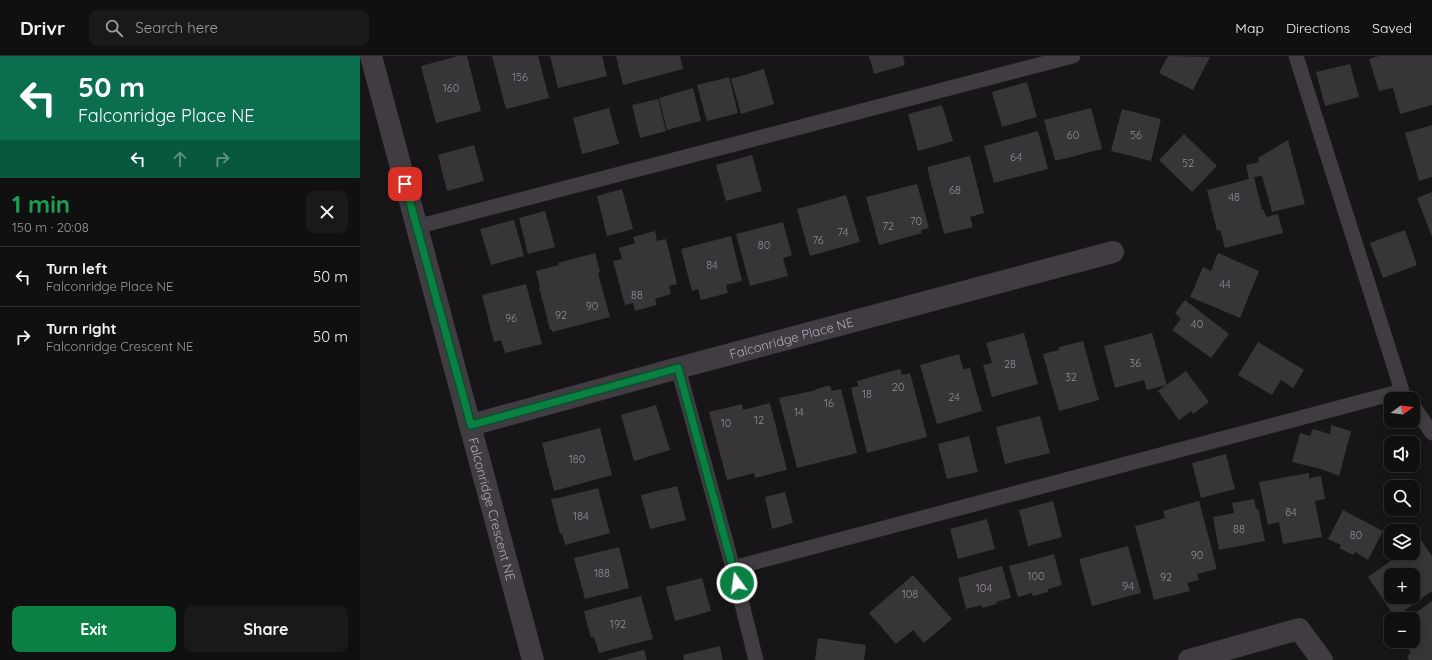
<!DOCTYPE html>
<meta charset="utf-8">
<style>
:root{--surface:#111011;--page:#1a191a;--text:#f1f3f6;--muted:#9c9d9f;--line:#303031;--accent:#0b8043}
body{margin:0;font-family:Quicksand,sans-serif;background:var(--page);color:var(--text);height:100vh;display:flex;flex-direction:column;font-size:15px;white-space:nowrap}
*{box-sizing:border-box;margin:0}
p{font-size:13px;color:var(--muted)}
.icon{flex:none;width:22px;height:22px;fill:none;stroke:currentColor;stroke-width:2;stroke-linecap:round;stroke-linejoin:round}
.map{position:relative;flex:1;overflow:hidden}
.drawer{display:flex;flex-direction:column;background:var(--surface);width:360px}
.drawer>*{flex:none}
.guide{background:#0b6e4f;color:#fff;overflow:hidden}
.needle{width:26px;rotate:75deg}
.controls{position:absolute;left:1024px;top:336px;display:grid;gap:8px}
.controls a{display:grid;place-items:center;width:36px;height:36px;border-radius:8px;background:var(--surface);box-shadow:0 2px 10px #0003,0 0 0 1px var(--line);font-size:20px}
.pin{position:absolute;display:grid;place-items:center;width:34px;height:34px;color:#fff;margin:-17px;border-radius:8px;box-shadow:0 2px 6px #0006}
.me{position:absolute;width:44px;margin:-22px;rotate:346deg;stroke-linejoin:round;filter:drop-shadow(0 0 3px #0008)}
.turn{display:flex;align-items:center;gap:14px;height:84px;padding:0 12px;font-size:18px}
.turn .icon{width:52px;height:52px;stroke-width:2.5}
.turn b{display:block;font-size:28px;line-height:34px}
.lanes{display:flex;align-items:center;height:38px;padding:0 12px;background:#0003;justify-content:center;gap:20px;direction:ltr}
.lanes .off{opacity:.35}
.round{display:grid;place-items:center;flex:none;width:42px;height:42px;border-radius:8px;background:var(--page)}
.head{display:flex;align-items:center;justify-content:space-between;height:68px;padding:0 12px}
h1{font-size:24px;font-weight:700;line-height:30px;color:#1e9e55}
.primary-button{display:flex;gap:8px;margin-top:auto;padding:8px 12px}
.primary-button a{flex:1;height:46px;border-radius:8px;background:var(--accent);color:#fff;font-size:16px;font-weight:700;line-height:46px;text-align:center}
.primary-button a+a{background:var(--page);color:var(--text)}
ul{padding:0;list-style:none}
li{display:flex;align-items:center;gap:12px;height:60px;padding:0 12px;border-top:1px solid var(--line)}
li div{flex:1}
li b{display:block;font-size:15px}
li em{font-style:normal}
header{display:flex;align-items:center;gap:24px;box-sizing:border-box;height:56px;padding:0 20px;background:var(--surface);border-bottom:1px solid var(--line)}
header strong{font-size:19px}
nav{display:flex;gap:22px;margin-inline-start:auto;font-size:14px}
.search{width:280px;height:36px;background:var(--page);display:flex;align-items:center;gap:10px;box-sizing:border-box;padding:0 14px;border-radius:8px;color:var(--muted);font-size:15px}
main{display:flex;flex:1;min-height:0}
.map>svg:first-child{display:block}
.building{fill:#383539;fill-rule:evenodd}
.lines{fill:none;stroke-linecap:round;stroke-linejoin:round}
.service{stroke:#403c41;stroke-width:15}
.minor{stroke:#403c41;stroke-width:22}
.route-casing{stroke:#07532c;stroke-width:10}
.route{stroke:#0b8043;stroke-width:7}
.labels{text-anchor:middle;stroke-width:3;stroke-linejoin:round;paint-order:stroke}
.number-label{font-size:11px;fill:#938b97}
.street-label{font-size:13px;fill:#b1a8b6;stroke:#121012}
</style>
<header>
<strong>Drivr</strong>
<div class="search"><svg class="icon" aria-label="search" viewBox="0 0 24 24"><circle cx="10" cy="10" r="6"/><path d="M15 15l6 6"/></svg>Search here</div>
<nav><a>Map</a><a>Directions</a><a>Saved</a></nav>
</header>
<main>
<section class="drawer">
<div class="guide">
<div class="turn"><svg class="icon" aria-label="left" viewBox="0 0 24 24"><path d="M17 20v-9H6M10 6l-5 5 5 5"/></svg><div><b>50 m</b>Falconridge Place NE</div></div>
<div class="lanes"><svg class="icon" aria-label="left" viewBox="0 0 24 24"><path d="M17 20v-9H6M10 6l-5 5 5 5"/></svg><svg class="icon off" aria-label="ahead" viewBox="0 0 24 24"><path d="M12 20V5M6 11l6-6 6 6"/></svg><svg class="icon off" aria-label="right" viewBox="0 0 24 24"><path d="M7 20v-9h11M14 6l5 5-5 5"/></svg></div>
</div>
<div class="head"><div><h1>1 min</h1><p>150 m · 20:08</p></div><a class="round"><svg class="icon" aria-label="close" viewBox="0 0 24 24"><path d="M6 6l12 12M18 6L6 18"/></svg></a></div>
<ul>
<li><svg class="icon" aria-label="left" viewBox="0 0 24 24"><path d="M17 20v-9H6M10 6l-5 5 5 5"/></svg><div><b>Turn left</b><p>Falconridge Place NE</p></div><em>50 m</em></li>
<li><svg class="icon" aria-label="right" viewBox="0 0 24 24"><path d="M7 20v-9h11M14 6l5 5-5 5"/></svg><div><b>Turn right</b><p>Falconridge Crescent NE</p></div><em>50 m</em></li>
</ul>
<div class="primary-button"><a>Exit</a><a>Share</a></div>
</section>
<div class="map">
<svg width="1072" height="604" viewBox="0 0 1072 604">
<rect width="100%" height="100%" fill="#171517"/>
<g class="building">
<path d="M98,0H107L121,55L76,67L61,10Z"/>
<path d="M132,0H178L189,42L146,53Z"/>
<path d="M190,0H242L247,20L198,32Z"/>
<path d="M256,0H320L323,13L263,29Z"/>
<path d="M509,0H543L545,9L514,18Z"/>
<path d="M808,0L850,1L833,34L799,17Z"/>
<path d="M1019,0H1072V49L1040,58L1033,32L1019,35L1009,3Z"/>
<path d="M990,8L999,41L965,50L956,16Z"/>
<path d="M404,13L414,48L381,58L371,23Z"/>
<path d="M369,21L378,57L347,65L337,29Z"/>
<path d="M667,26L677,61L642,71L632,36Z"/>
<path d="M333,32L341,65L307,74L299,42Z"/>
<path d="M298,43L306,75L280,82L272,49Z"/>
<path d="M582,49L593,85L558,95L548,58Z"/>
<path d="M249,52L259,88L222,98L213,62Z"/>
<path d="M731,52L742,93L695,105L684,64Z"/>
<path d="M762,53L801,63L791,105L751,95Z"/>
<path d="M1072,69V121L1059,125L1045,77Z"/>
<path d="M678,75L688,113L634,127L624,90Z"/>
<path d="M824,78L857,110L832,136L799,104Z"/>
<path d="M928,84L945,148L912,156L902,120L894,121L902,154H904L906,161L918,158L923,177L865,192L860,174L857,175L847,134L889,123L886,109L899,106L898,102Z"/>
<path d="M114,89L124,125L87,135L78,99Z"/>
<path d="M392,99L402,135L366,145L356,109Z"/>
<path d="M610,100L624,157L610,161L613,171L584,178L567,111Z"/>
<path d="M557,128L569,172L561,174L562,177L519,189L506,141Z"/>
<path d="M262,133L273,173L247,180L237,140Z"/>
<path d="M1072,136V181L1057,142Z"/>
<path d="M486,139L500,186L450,200L437,153Z"/>
<path d="M185,155L195,191L168,198L159,162Z"/>
<path d="M154,164L164,200L131,209L120,173Z"/>
<path d="M423,166L432,199L423,202L428,220L390,230L376,178Z"/>
<path d="M1045,174L1057,209L1023,222L1010,187Z"/>
<path d="M295,175L297,185L306,183L317,228L309,230L311,238L295,243L297,249L275,255L273,247L265,249L253,205L262,203L259,192L275,187L273,181Z"/>
<path d="M371,180L382,225L366,229L368,237L341,244L338,233L332,235L321,193Z"/>
<path d="M235,197L240,216L238,217L250,261L192,276V273L190,274L179,231H180L176,215L199,209L198,207Z"/>
<path d="M858,197L899,215L880,262L830,241L843,211L851,215Z"/>
<path d="M166,228L182,288L145,297L141,284L134,286L122,239Z"/>
<path d="M825,244L869,278L851,302L812,274L821,263L815,257Z"/>
<path d="M664,277L678,328L632,341L623,309L632,307L626,287Z"/>
<path d="M792,277L807,329L787,334L784,324L755,332L744,290Z"/>
<path d="M723,285L739,344L699,355L683,298L699,294V291Z"/>
<path d="M898,286L944,314L933,332L921,324L912,339L878,319Z"/>
<path d="M599,298L603,313L610,312L622,355L577,368L560,309Z"/>
<path d="M540,313L542,319L550,317L567,381L507,397L491,332L498,330L497,325Z"/>
<path d="M826,315L849,346L833,358L831,355L819,364L798,335Z"/>
<path d="M466,330H470L472,335L481,333L497,397L437,412L419,342L452,335Z"/>
<path d="M410,347L427,414L395,422L394,417L367,424L349,356L382,348L383,354Z"/>
<path d="M296,349L310,394L274,405L261,359Z"/>
<path d="M680,360L690,397L645,408L636,371Z"/>
<path d="M971,369L991,375L979,420L961,413L932,406L940,377L950,380L953,373L970,378Z"/>
<path d="M240,372L252,419L194,435L182,387Z"/>
<path d="M609,380L618,416L587,423L578,388Z"/>
<path d="M866,398L875,433L841,442L832,407Z"/>
<path d="M949,417V422L961,420L965,443L955,445L962,481L923,488L919,466L908,469L899,426Z"/>
<path d="M317,430L326,464L290,473L281,439Z"/>
<path d="M238,432L250,477L205,489L202,477L200,478L191,443L194,442V443Z"/>
<path d="M425,436L433,467L412,473L405,441Z"/>
<path d="M894,443L896,453L898,452L905,485L859,494L853,461L874,457L872,447Z"/>
<path d="M693,445L702,481L668,490L659,454Z"/>
<path d="M839,445L857,513L837,518L839,524L827,527L830,535L794,544L775,470L805,462L803,455Z"/>
<path d="M983,454L1023,475L1008,504L995,496L993,499L979,492L981,489L968,483Z"/>
<path d="M627,463L635,493L598,503L590,473Z"/>
<path d="M1061,484L1072,500V535L1035,561L1008,521L1042,497H1053V489ZM1031,519H1053V541H1031Z"/>
<path d="M768,490L781,537L732,550L719,503Z"/>
<path d="M259,491L269,532L225,543L214,502Z"/>
<path d="M694,498L702,529L688,533V536L673,540L672,537L658,541L649,510Z"/>
<path d="M642,510L651,542L636,546L637,548L622,552V549L606,553L598,522Z"/>
<path d="M553,519L592,563L564,587L553,574L536,588L509,557Z"/>
<path d="M342,522L351,555L315,565L306,531Z"/>
<path d="M281,540L293,583L239,597L234,581L231,582L224,555Z"/>
<path d="M1072,545V604H1049L1047,600L1051,597L1043,585H1053V563H1047Z"/>
<path d="M458,582L506,589L504,604H455Z"/>
<path d="M360,590L363,604H324L323,599Z"/>
<path d="M284,594L287,604H248V603Z"/>
</g>
<g class="lines">
<g class="service">
<path d="M56,171L713,0"/>
<path d="M318,312L373,512L1042,335L936,0"/>
<path d="M1053,350L1072,377"/>
<path d="M373,512L396,604"/>
</g>
<g class="minor">
<path id="s1" d="M11,0C64,202 119,403 173,604"/>
<path id="s2" d="M111,369L318,312L753,196"/>
<path d="M829,604L939,573L962,604"/>
</g>
</g>
<g class="lines">
<defs>
<path id="route" d="M45,128L111,369L318,312L377,527"/>
</defs>
<use href="#route" class="route-casing"/>
<use href="#route" class="route"/>
</g>
<g class="labels">
<g class="number-label">
<text x="160" y="25">156</text>
<text x="91" y="36">160</text>
<text x="713" y="83">60</text>
<text x="776" y="83">56</text>
<text x="656" y="105">64</text>
<text x="828" y="111">52</text>
<text x="595" y="138">68</text>
<text x="874" y="145">48</text>
<text x="556" y="169">70</text>
<text x="528" y="174">72</text>
<text x="483" y="180">74</text>
<text x="458" y="188">76</text>
<text x="404" y="193">80</text>
<text x="352" y="213">84</text>
<text x="865" y="232">44</text>
<text x="277" y="243">88</text>
<text x="232" y="254">90</text>
<text x="201" y="263">92</text>
<text x="151" y="266">96</text>
<text x="837" y="272">40</text>
<text x="775" y="311">36</text>
<text x="650" y="312">28</text>
<text x="711" y="325">32</text>
<text x="538" y="335">20</text>
<text x="507" y="342">18</text>
<text x="594" y="345">24</text>
<text x="469" y="351">16</text>
<text x="439" y="360">14</text>
<text x="399" y="368">12</text>
<text x="366" y="371">10</text>
<text x="217" y="407">180</text>
<text x="931" y="460">84</text>
<text x="221" y="464">184</text>
<text x="879" y="477">88</text>
<text x="996" y="483">80</text>
<text x="837" y="503">90</text>
<text x="242" y="521">188</text>
<text x="676" y="524">100</text>
<text x="806" y="525">92</text>
<text x="768" y="534">94</text>
<text x="624" y="536">104</text>
<text x="550" y="542">108</text>
<text x="258" y="572">192</text>
</g>
<g class="street-label">
<text dy="5" stroke="none"><textPath href="#s2" startOffset="332">Falconridge Place NE</textPath></text>
<text dy="5" stroke="none"><textPath href="#s1" startOffset="469">Falconridge Crescent NE</textPath></text>
</g>
</g>
</svg>
<div class="controls">
<a><svg class="needle" viewBox="-14 -14 28 28"><path d="M0-13l5 13h-10z" fill="#e53935"/><path d="M0 13l5-13h-10z" fill="#9c9d9f"/></svg></a>
<a><svg class="icon" aria-label="sound" viewBox="0 0 24 24"><path d="M4 9h4l5-4v14l-5-4H4zM17 9q2 3 0 6"/></svg></a>
<a><svg class="icon" aria-label="search" viewBox="0 0 24 24"><circle cx="10" cy="10" r="6"/><path d="M15 15l6 6"/></svg></a>
<a><svg class="icon" aria-label="layers" viewBox="0 0 24 24"><path d="M12 4l9 5-9 5-9-5zM3 14l9 5 9-5"/></svg></a>
<a>+</a>
<a>−</a>
</div>
<div class="pin" style="left:45px;top:128px;background:#d93025"><svg class="icon" aria-label="arrive" viewBox="0 0 24 24"><path d="M6 21V4h12l-3 4 3 4H6"/></svg></div>
<svg class="me" style="left:377px;top:527px" viewBox="-20 -20 40 40"><circle r="17" fill="#0b8043" stroke="#fff" stroke-width="3"/><path d="M0-11L8 9 0 5-8 9z" fill="#fff"/></svg>
</div>
</main>
